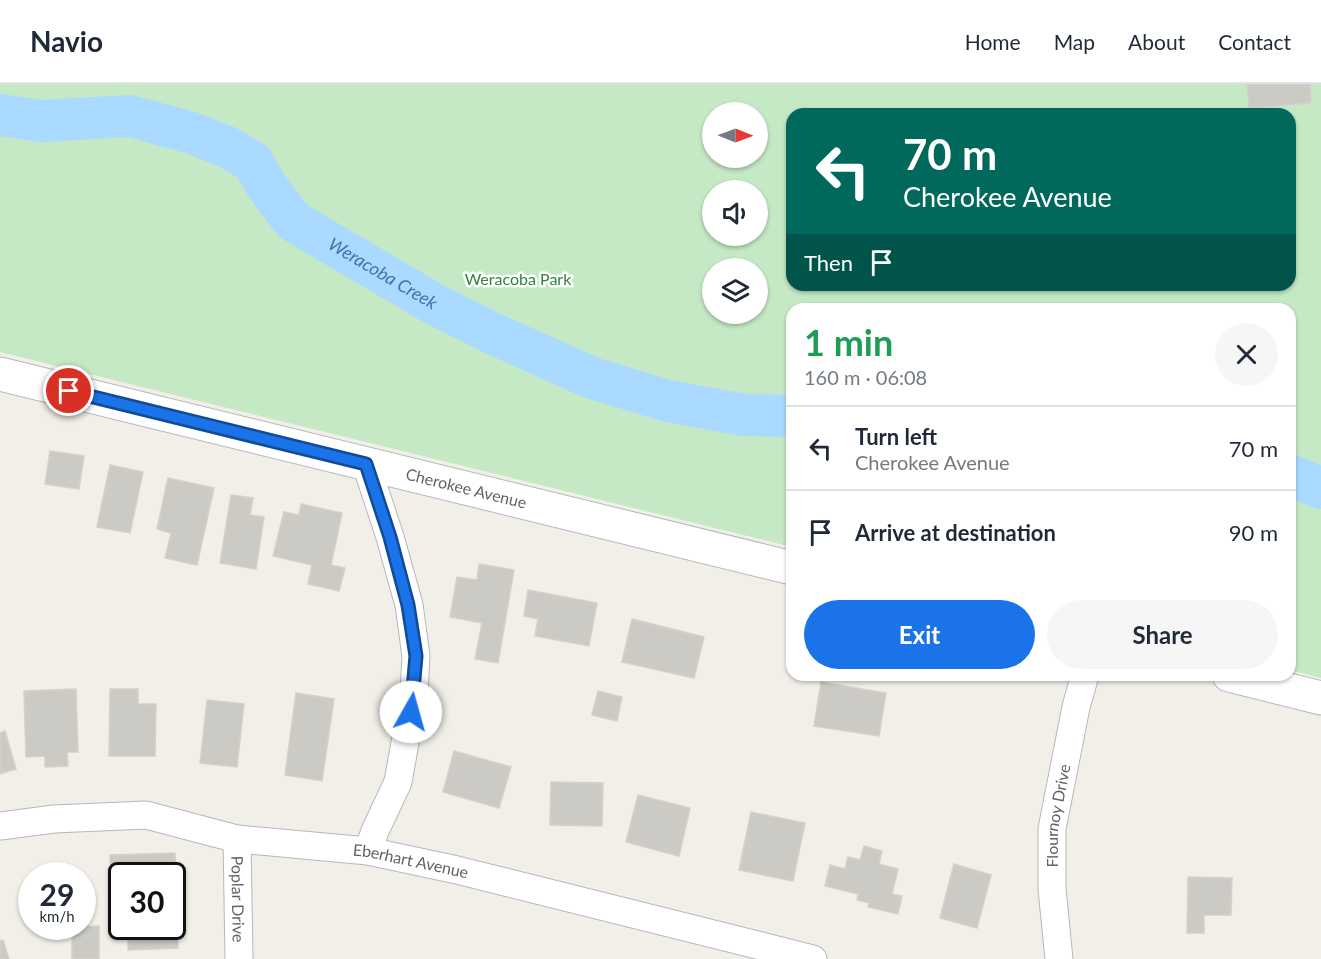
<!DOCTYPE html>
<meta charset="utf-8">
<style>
:root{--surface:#fff;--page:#f6f6f7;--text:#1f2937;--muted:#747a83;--line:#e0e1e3;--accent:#1a73e8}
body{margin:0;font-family:Lato,sans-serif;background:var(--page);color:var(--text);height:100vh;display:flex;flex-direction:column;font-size:22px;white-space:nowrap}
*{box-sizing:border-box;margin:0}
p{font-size:20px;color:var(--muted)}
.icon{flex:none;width:33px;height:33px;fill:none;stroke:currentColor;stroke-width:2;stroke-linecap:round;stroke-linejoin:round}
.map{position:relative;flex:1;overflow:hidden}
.side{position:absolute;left:786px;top:219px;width:510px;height:378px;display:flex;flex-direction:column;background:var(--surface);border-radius:18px;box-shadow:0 2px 4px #0004}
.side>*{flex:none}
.top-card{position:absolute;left:786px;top:24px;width:510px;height:183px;border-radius:18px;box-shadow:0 2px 4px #0004;background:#00695c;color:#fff;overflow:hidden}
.needle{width:39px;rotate:91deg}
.fabs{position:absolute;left:702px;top:18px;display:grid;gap:12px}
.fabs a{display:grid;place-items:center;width:66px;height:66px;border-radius:50%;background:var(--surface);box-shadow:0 2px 4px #0004;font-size:30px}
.speed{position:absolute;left:18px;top:778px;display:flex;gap:12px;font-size:30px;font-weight:700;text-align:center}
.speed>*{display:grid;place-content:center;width:78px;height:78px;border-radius:50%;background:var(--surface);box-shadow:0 2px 4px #0004;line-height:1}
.speed small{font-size:15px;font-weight:400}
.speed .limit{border:3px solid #111;border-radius:9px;background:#fff;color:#111}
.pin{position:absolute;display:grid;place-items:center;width:51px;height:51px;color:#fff;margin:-26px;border:3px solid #fff;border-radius:50%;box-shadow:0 2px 6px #0007}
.me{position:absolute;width:66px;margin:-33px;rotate:7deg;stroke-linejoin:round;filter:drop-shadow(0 0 4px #0008)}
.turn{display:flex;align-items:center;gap:21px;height:126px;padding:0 18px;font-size:27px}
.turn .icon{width:78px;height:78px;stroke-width:2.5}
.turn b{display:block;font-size:42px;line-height:51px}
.then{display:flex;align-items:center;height:57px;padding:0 18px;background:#0003;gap:12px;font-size:22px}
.round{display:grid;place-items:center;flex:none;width:63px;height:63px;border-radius:32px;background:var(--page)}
.summary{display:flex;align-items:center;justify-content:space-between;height:102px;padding:0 18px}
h1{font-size:36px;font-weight:700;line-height:45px;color:#1e9e55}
.primary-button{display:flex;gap:12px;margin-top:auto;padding:12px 18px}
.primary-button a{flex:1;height:69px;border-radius:36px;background:var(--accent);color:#fff;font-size:24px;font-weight:700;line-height:69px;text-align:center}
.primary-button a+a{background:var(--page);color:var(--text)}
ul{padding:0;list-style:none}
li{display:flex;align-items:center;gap:18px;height:84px;padding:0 18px;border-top:2px solid var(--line)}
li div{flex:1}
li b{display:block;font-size:22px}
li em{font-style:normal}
header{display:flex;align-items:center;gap:36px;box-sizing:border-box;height:84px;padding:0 30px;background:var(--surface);border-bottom:2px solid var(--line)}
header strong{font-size:28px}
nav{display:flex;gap:33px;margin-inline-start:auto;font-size:21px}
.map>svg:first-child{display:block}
.green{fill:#c5e8c5;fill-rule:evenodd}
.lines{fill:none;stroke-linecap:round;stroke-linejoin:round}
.river{stroke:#aadaff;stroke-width:42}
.building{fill:#cccac5;stroke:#d6d1c6;stroke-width:1.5}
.minor-casing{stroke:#b5b8bc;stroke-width:29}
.tertiary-casing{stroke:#b5b8bc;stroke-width:35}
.minor{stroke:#fff;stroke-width:27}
.tertiary{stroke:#fff;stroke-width:33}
.route-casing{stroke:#114b97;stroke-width:15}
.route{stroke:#1a73e8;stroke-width:10}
.labels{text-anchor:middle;stroke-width:5;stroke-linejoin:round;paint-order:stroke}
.park-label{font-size:16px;fill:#348238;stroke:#fff}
.street-label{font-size:16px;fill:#5f6368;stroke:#fff}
.water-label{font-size:18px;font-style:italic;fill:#4174aa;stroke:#fff}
</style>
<header>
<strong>Navio</strong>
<nav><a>Home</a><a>Map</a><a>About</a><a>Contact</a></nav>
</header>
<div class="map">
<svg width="1321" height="875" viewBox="0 0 1321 875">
<rect width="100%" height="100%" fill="#f1efe8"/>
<path class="green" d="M0,0H1321V594L1290,586V225H792V463L0,268ZM712,28H758V74H712ZM792,30H1290V201H792ZM712,106H758V152H712ZM712,184H758V230H712Z"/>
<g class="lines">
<g class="river">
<path id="s1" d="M0,31L41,37L130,32L192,49L227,63L253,78L266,101L293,137L434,220L496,251L592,294L668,317L744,331L792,332"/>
<path d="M1290,391L1321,404"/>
</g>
</g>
<g class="building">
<path d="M1247,0H1310L1311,19L1249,24Z"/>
<path d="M50,367L84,372L79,405L45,400Z"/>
<path d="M110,381L143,388L130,449L97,443Z"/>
<path d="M168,394L214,404L197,481L165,474L171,449L157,445Z"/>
<path d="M231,411L253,414L250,431L264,433L256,485L220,479Z"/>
<path d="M301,420L342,429L331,481L345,484L339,507L308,500L312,481L273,472L284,428L299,431Z"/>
<path d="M479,480L514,486L498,579L475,575L482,539L450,533L457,493L477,496Z"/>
<path d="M528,506L597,519L589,562L535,552L538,535L524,532Z"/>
<path d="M632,535L704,553L694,594L622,578Z"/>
<path d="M821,598L886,609L879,652L814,642Z"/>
<path d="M76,605L78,668H67L68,682L45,683V672L26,673L24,607Z"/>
<path d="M110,605H138V620H156L155,672H109Z"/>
<path d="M598,607L622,613L617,637L592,631Z"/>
<path d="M296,609L334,615L322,697L285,691Z"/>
<path d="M207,616L244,620L237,683L200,679Z"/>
<path d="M5,647L16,685L0,690V649Z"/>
<path d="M454,667L511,683L499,724L443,708Z"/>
<path d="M551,698L603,699L602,742L550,741Z"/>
<path d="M638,711L690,724L679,772L626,758Z"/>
<path d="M751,728L805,739L793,797L739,786Z"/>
<path d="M864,762L882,767L879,780L898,785L892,810L902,812L898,830L868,823L869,819L857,816L858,810L825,802L830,781L845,785L848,773L860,776Z"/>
<path d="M175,769L178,864L128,866V843H172V792H122V801L111,802L110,771Z"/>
<path d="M954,780L991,791L977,844L940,834Z"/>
<path d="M1188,793L1232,794L1231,831H1204V849H1187Z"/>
<path d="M99,842V875H72V843Z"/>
<path d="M3,856L9,875H0V857Z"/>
</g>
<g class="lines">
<defs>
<g id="minor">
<path d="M366,380L390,453L409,521L416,572L414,608L398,698L375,747L368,767"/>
<path id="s2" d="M0,742L54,735L146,731L237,755L368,767L457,786L813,875"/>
<path id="s3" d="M237,755L239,875"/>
<path id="s4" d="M1059,875L1052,805V745L1076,623L1085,591"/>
</g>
<g id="tertiary">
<path id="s5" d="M0,290L792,484"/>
<path d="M1229,591L1321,614"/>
</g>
</defs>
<use href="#minor" class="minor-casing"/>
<use href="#tertiary" class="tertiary-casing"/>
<use href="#minor" class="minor"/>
<use href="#tertiary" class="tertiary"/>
</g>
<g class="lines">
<defs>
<path id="route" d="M69,307L366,380L390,453L408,521L416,572L411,628"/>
</defs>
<use href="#route" class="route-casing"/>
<use href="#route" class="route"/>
</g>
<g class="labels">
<g class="park-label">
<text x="518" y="201">Weracoba Park</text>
</g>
<g class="street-label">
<text dy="6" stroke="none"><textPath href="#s5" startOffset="480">Cherokee Avenue</textPath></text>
<text dy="6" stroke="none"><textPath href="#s4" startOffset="144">Flournoy Drive</textPath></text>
<text dy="6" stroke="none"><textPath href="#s2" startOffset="416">Eberhart Avenue</textPath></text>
<text dy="6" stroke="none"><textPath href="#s3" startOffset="60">Poplar Drive</textPath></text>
</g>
<g class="water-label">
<text dy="6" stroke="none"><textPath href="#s1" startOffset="438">Weracoba Creek</textPath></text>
</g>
</g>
</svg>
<div class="fabs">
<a><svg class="needle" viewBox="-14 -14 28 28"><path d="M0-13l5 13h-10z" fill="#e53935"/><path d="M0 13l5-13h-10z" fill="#747a83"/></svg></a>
<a><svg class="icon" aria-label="sound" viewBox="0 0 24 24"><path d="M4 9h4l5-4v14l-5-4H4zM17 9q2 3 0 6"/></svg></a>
<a><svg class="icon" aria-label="layers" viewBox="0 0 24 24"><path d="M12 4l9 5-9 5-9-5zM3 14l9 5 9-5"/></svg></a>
</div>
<div class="speed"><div>29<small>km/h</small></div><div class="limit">30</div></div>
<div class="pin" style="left:69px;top:307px;background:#d93025"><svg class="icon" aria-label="arrive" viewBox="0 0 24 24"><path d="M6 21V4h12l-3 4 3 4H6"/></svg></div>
<svg class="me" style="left:411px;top:628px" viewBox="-20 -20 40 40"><circle r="19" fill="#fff"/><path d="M0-13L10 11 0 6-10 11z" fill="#1a73e8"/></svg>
<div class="top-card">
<div class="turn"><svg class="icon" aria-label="left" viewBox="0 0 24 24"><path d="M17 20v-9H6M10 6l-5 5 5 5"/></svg><div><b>70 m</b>Cherokee Avenue</div></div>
<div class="then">Then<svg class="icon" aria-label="arrive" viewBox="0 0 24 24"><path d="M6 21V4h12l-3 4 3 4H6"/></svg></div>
</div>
<section class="side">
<div class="summary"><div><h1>1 min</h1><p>160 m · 06:08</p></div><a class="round"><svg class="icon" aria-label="close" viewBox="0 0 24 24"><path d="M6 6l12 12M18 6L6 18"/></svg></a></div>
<ul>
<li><svg class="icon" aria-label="left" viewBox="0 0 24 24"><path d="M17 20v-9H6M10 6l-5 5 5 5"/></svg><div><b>Turn left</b><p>Cherokee Avenue</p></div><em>70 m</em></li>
<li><svg class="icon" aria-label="arrive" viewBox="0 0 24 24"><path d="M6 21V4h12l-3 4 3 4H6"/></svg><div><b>Arrive at destination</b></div><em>90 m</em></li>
</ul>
<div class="primary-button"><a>Exit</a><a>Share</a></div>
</section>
</div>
